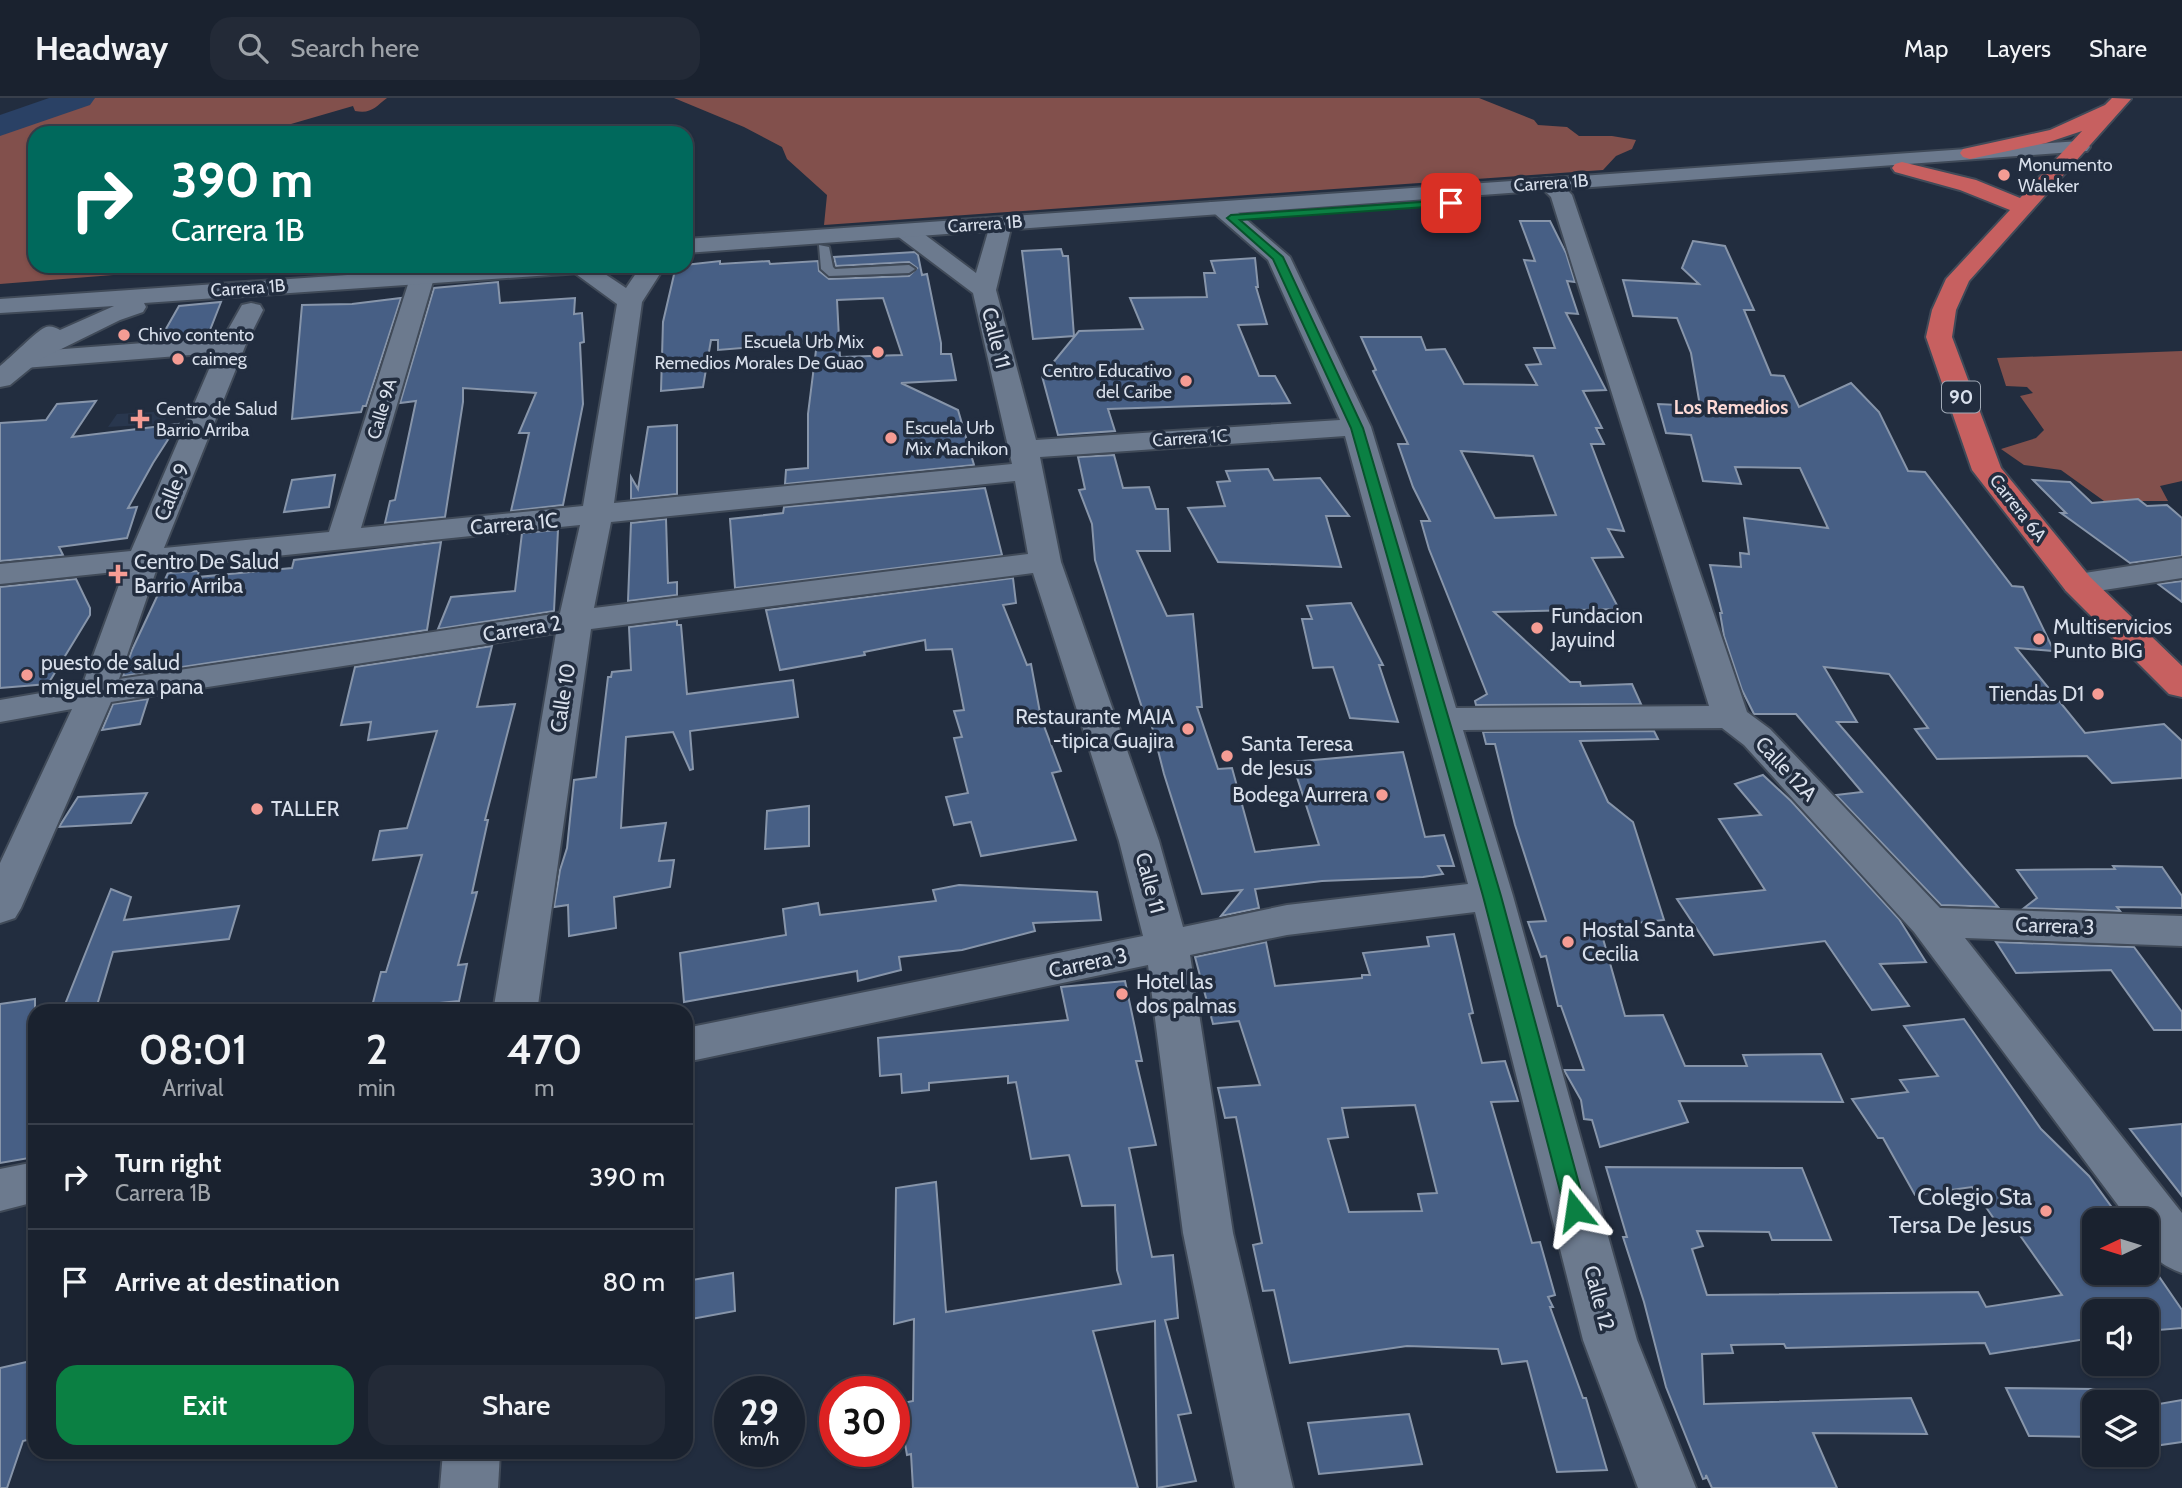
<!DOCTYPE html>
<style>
:root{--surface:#1a222f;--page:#232a37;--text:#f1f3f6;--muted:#9fa4aa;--line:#383f4b;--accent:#0b8043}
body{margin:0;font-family:Cabin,sans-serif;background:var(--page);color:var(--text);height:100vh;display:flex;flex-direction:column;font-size:26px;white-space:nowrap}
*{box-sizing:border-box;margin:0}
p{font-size:23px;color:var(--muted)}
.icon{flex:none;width:38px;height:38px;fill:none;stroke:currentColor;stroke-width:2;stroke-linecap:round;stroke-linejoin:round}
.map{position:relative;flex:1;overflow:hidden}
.drawer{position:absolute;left:28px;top:906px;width:665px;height:455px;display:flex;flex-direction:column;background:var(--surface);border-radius:21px;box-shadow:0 2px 5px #0004,0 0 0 2px var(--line)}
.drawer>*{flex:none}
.banner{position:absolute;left:28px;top:28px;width:665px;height:147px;border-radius:21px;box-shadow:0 2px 5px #0004,0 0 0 2px var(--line);background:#00695c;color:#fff;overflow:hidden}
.needle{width:46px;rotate:266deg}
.buttons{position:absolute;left:2082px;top:1110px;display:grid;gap:14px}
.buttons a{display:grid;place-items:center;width:77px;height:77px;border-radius:14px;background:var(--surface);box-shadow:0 2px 5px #0004,0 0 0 2px var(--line);font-size:35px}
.speed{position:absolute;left:714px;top:1278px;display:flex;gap:14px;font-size:35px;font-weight:700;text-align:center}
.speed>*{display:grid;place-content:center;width:91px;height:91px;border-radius:50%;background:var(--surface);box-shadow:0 2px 5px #0004,0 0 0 2px var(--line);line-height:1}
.speed small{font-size:18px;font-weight:400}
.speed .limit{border:10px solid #d22;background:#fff;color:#111}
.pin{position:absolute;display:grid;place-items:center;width:60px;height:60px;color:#fff;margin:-30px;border-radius:14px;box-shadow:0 4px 10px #0006}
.me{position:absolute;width:77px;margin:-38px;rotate:345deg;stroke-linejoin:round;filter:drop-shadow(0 0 5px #0008)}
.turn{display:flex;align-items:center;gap:24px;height:147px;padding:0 28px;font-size:32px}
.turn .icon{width:91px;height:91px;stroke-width:2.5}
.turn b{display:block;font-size:49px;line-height:60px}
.eta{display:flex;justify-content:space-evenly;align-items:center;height:119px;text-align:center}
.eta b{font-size:42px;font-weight:600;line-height:49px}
.action{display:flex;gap:14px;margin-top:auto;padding:14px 28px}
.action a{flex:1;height:80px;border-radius:21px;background:var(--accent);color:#fff;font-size:28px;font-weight:600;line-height:80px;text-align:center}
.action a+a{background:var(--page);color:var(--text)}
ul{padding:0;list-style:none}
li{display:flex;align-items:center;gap:21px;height:105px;padding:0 28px;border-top:2px solid var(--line)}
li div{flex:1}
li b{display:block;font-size:26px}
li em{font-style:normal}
header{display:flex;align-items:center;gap:42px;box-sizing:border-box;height:98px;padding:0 35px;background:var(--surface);border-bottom:2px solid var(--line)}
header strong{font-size:33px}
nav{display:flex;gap:38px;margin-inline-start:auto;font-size:24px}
.search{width:490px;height:63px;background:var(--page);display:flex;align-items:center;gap:18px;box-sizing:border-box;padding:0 24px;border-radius:21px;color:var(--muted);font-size:26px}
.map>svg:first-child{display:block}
.built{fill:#29374e}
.forest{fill:#82504c}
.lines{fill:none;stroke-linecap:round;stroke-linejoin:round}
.river{fill:#2a4165;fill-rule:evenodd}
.building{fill:#475f85;stroke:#8795aa;stroke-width:2;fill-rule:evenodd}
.service-casing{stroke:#404a58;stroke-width:4}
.minor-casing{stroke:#404a58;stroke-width:4}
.tertiary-casing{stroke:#404a58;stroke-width:4}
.trunk-casing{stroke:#404a58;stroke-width:4}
.service{fill:#6c7a8e;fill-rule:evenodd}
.minor{fill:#6c7a8e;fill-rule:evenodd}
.tertiary{fill:#6c7a8e;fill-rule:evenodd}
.trunk{fill:#c76060;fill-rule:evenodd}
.route{fill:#0b8043;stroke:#07532c;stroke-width:2}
.poi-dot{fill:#f59c94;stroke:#222d3f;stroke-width:2.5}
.labels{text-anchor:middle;stroke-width:7;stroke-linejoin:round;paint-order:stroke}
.far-poi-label{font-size:18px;fill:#d8dfeb;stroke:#222d3f;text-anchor:start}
.far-street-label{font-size:18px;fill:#d8dfeb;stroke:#222d3f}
.shield{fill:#222d3f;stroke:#a1aab7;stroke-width:2}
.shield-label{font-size:19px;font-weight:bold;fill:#d8dfeb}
.far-neighbourhood-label{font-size:19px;font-weight:bold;fill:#fedad6;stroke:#222d3f}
.street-label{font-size:21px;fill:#d8dfeb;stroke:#222d3f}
.poi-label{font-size:21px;fill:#d8dfeb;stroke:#222d3f;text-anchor:start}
.near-poi-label{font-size:24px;fill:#d8dfeb;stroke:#222d3f;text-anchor:end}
</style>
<header>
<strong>Headway</strong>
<div class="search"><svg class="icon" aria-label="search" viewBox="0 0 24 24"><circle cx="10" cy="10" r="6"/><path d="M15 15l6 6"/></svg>Search here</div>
<nav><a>Map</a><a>Layers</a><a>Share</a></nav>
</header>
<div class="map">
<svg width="2182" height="1390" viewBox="0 0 2182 1390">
<rect width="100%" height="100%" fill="#222d3f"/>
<path class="built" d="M171,313L162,326L108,329L117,316Z"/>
<g class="forest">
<path d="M79,0H387C375,9 372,16 355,13L353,8L260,35H35V168H170L151,174L0,186V29Z"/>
<path d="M674,0H1479L1534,22L1538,27L1567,29L1579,38H1612L1636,42L1632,51L1616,58L1603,72L824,127L827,97L787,61L782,49L744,29Z"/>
<path d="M2182,253V383L2160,388L2168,403H2104L2061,372L2024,367L2001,351L2036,340L2044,332L2020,298L2033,295L2027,289L2006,288L1997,260Z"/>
</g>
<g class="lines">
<path class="river" d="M49,0H95L90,7L0,38V17Z"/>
</g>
<g class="building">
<path d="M1520,123H1550L1566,155L1575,184L1567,183L1578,216L1566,215L1606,292L1583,293L1602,330H1596L1604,346H1591L1624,433L1608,431L1623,459L1592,460L1619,511L1494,514L1570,584H1580L1581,588L1632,586L1641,606L1476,607L1475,603L1487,596L1429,451L1421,423H1430L1413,389L1398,346H1408L1373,273L1376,272L1361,239H1421L1426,252L1445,251L1464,286L1537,287L1526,267L1541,266L1534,250H1555L1524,162L1535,163ZM1461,353L1533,358L1556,417L1495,420Z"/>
<path d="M1693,143L1725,148L1754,212H1744L1771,277L1784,278L1799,309L1851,285L1879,314L1908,373L1925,374L2012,488L2023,489L2054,553L2016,550L2085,635L2164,626L2182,643V680L2112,685L2087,658L1937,661L1915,631L1928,630L1889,576L1824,569L1857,624H1837L1998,809L1941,807L1836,697L1862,694L1796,616H1754L1742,592L1724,538L1720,515H1722L1710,467L1741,469L1740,455L1749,456L1744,420L1828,430L1800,370L1735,369L1741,386L1703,383L1691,337L1666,335L1658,306L1700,308L1691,255L1677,220L1633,218L1623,182L1699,186L1682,170Z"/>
<path d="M1061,151L1063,158H1068L1074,238L1033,241L1022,153Z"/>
<path d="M915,154L918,157L922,177L927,176L941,245V256H951L956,282L901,285L958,312L974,367L785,386L786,372L808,370V316L817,244L718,252V242H711L703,289L661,293L663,224L676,168L720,163V166L769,163L770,166L818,163L819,173L829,181L909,178L917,170L909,164L836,168L834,159ZM883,200L902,257L840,259L837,202Z"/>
<path d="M1255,160L1258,189H1256L1267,226L1238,227L1259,278H1275L1290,305L1108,311L1115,333L1058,337L1042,278L1079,233L1143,231L1130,200L1207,199L1204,175H1215L1211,163Z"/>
<path d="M498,184L500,205L575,200L574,216L582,215L584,244L580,245L583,306L563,407L511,413L529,335H519L536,295L463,290V304L445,419L385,425L390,403L395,402L416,303L400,305L434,190Z"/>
<path d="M401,200L366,308H363L361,314L292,321L302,207L352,206Z"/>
<path d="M221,204L210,232L204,233L202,238L171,240L174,235L163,236L179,208Z"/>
<path d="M96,303L72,339L178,326L153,365L128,410L137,409L127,440L59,449L63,457L0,463V325L46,322L57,306Z"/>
<path d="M677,327V396L631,401V379L638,391L648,329Z"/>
<path d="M1114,357L1123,390L1149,389L1156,411H1168L1170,453H1137L1167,518L1193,516L1202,609H1197L1218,671L1232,670L1255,754L1319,747L1292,664L1403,654L1425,739L1444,737L1454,768H1438L1443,776L1423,779L1322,783L1255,791L1259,810L1221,818L1242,792L1202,796L1164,676L1148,613H1143L1095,462L1092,426L1079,392L1085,391L1078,359Z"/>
<path d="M1268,371L1274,382L1320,380L1349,418H1326L1341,469L1218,464L1188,410L1225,408L1217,384L1230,383L1226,373Z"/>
<path d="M335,377L329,409L284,414L292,382Z"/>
<path d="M2033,382L2070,384L2092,405L2138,401L2147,408L2167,407L2182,420V458L2130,465L2061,415H2066Z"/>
<path d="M985,390L1002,457L735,490L730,421L783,415L784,409Z"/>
<path d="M666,421L668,485L677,484V497L628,503L631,425Z"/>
<path d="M558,432L554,513L438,531L451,499L515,493L522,435Z"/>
<path d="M441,444L427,532L123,578L132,552L168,475L199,473L197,479L292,470L294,462Z"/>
<path d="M1013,480L1016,505L1003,507L1027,567L1031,566L1041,620L1061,673L1052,675L1076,742L981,758L971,724L954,727L946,699L968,695L954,640L962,639L954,613L964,612L952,551L926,552L925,542L864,554L865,557L780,572L766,512Z"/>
<path d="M76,481L90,510V517L48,586L0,590V489Z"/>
<path d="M2182,483V504L2158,486Z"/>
<path d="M1351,505L1383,567H1379L1398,624L1350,620L1333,569L1313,570L1302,521H1312L1307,508Z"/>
<path d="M677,523V527H681L687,596L793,582L798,619L690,633L693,671L690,672L673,634L626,639L621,730L666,725L659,763L674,762L670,789L614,799L616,830L569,838L568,807L554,809L560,772L567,750L574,682L596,679L608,579H611L612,574L631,572L629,529Z"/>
<path d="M492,548L477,609L515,606L485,722H488L472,795L477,794L458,867L467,866L459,903L371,912L381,874H386L422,757L373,762L380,733L407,730L437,633L368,642L371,624L341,627L355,569Z"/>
<path d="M148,601L140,626L102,632L113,606Z"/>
<path d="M1654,633L1658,641L1580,643L1608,704L1633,724L1664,822L1636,825L1639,832L1600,830L1625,918L1663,917L1685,968H1747L1743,957L1821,956L1843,1004L1679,1003L1688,1024L1600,1049L1592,1022L1584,1021L1581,1002L1564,972H1584L1561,908H1558L1546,858L1541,859L1528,824L1546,823L1515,727L1495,646H1486L1483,634Z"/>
<path d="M1763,677L1791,703L1899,821L1926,864L1880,866L1909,908L1872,912L1825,843L1714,857L1677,801L1765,792L1719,721L1761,717L1735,686Z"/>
<path d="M147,695L131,725L59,729L78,699Z"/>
<path d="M809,708V748L765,751L767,713Z"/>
<path d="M2113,768L2162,769L2182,798V810L2117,809L2120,813L2024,810L2037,800L2017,772L2115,771Z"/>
<path d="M959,787L1097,794L1101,822L1033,825L1035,833L962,852L899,859L901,872L858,883L857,873L684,904L680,855L786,837L783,811L818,805L820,817L936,803L933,792Z"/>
<path d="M111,791L131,799L124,822L239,808L229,841L113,854L95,914H62Z"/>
<path d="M1454,836L1473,915L1469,916L1482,965L1505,963L1518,1003L1491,1004L1532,1145L1540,1144L1555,1197L1548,1199L1553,1209H1550L1583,1300H1586L1607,1372L1557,1374L1527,1263L1502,1266L1498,1251L1407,1248L1290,1265L1274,1192L1263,1193L1253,1147L1262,1145L1236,1019L1225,1020L1218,990L1260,987L1239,923L1213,926L1195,859L1266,844L1275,888L1362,880V877H1370L1363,855L1429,848L1427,839ZM1415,1007L1437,1095L1418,1096L1422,1113L1349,1114L1328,1041L1348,1039L1342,1010Z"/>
<path d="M1996,844L2134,849L2182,914V932H2154L2111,872L2016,875Z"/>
<path d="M1125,883L1142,963H1136L1156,1047L1129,1050L1152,1159L1173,1157L1178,1220L1165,1222L1191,1315L1178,1317L1196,1383L1157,1390L1155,1223L1093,1233L1138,1390H913L911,1356L907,1357L898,1306L913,1303L914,1221L894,1226L896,1090L936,1084L946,1214L1121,1186L1117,1172L1115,1107L1082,1108L1069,1057L1031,1061L1016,984L1008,985V978L929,985V992L902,995L901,976L880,978L878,940L1068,922L1061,889Z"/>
<path d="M35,901V1059L0,1065V906Z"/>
<path d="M1964,921L2041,1031L2089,1078L2116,1115L2095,1118V1174H2147V1161L2182,1212V1230L2147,1233V1213H2095V1244L2092,1240L1990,1256L1985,1245L1786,1250L1784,1246L1731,1247L1733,1255L1702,1256L1704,1306L1911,1300L1927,1336L1813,1335L1837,1390H1712L1706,1377V1380L1703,1381L1666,1289L1644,1204L1623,1139H1627L1606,1069L1802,1070L1831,1142H1772L1769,1134L1697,1133L1703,1148L1692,1151L1707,1197L1978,1194L1986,1209L2062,1197L2014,1129L2001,1131L1972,1089L1915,1097L1883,1040H1878L1852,1001L1908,994L1900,982L1938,978L1904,928Z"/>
<path d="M2182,1026V1098L2130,1031Z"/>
<path d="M733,1175L735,1213L686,1222V1183Z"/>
<path d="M35,1262V1340L23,1343L7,1390H0V1270Z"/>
<path d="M2006,1290L2095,1291V1339L2029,1338Z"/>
<path d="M2182,1302V1344L2147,1349V1308Z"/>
<path d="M1409,1316L1422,1366L1319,1376L1308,1325Z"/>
</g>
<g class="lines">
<defs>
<path id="service" d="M819,147L829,149L833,169L835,171L909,167L915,171L909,175L829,178L821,171Z"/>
<g id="minor">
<path d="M1549,80L1557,81L1572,97L1747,614L1770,631L1940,810L2182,818V848L1965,840L2182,1115V1175C2152,1164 2147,1152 2147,1122H2129L1914,834L1744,647L1722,630L1463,632L1513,798L1637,1242L1696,1390H1638L1583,1242L1475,814L1287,837L1190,857L1233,1135L1293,1390H1235L1183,1135L1148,867L686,964V930L1143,838L1119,743L1033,475L591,531L537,914H493L556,535L111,604L21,810L15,820L0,825V765L72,611L0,624V602L82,588L124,473L0,486V466L131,453L216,255L24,270L15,268L11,262L15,256L24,254L224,239L242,207L251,205L260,207L263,212L246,246L164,450L329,434L410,180L413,175L422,173L431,175L434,180L361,430L583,408L617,206L565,168H593L626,190L641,168H665L642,204L614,405L1012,366L973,195L896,137L893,132L896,127H912L976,175L988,134L983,126L986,121H1002L1010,134L996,192L1036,342L1340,322L1268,162L1207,109L1210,104H1226L1290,159L1371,329L1456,610L1709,608L1551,99L1538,86L1541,81ZM1345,338L1468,786L1287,807L1183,829L1159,743L1061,464L1040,359ZM1015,383L1028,456L594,510L611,424ZM580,427L560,515L119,581L157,470Z"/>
<path d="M2182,460V480L2078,496L2066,493L2062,486L2066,479L2078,476Z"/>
<path d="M35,1064V1104L0,1113V1071Z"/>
<path d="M443,1354H500L498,1390H440Z"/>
</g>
<g id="tertiary">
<path d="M2080,43L2087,45L2090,49L2087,53L686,155V141Z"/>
<path d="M476,168H592L588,173L580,175L144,205L146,209L143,214L120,222L43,260L10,287L0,289V268C9,261 38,232 44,230C50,227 54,229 60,232L114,208L0,215V201Z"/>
</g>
<path id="trunk" d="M2112,0L2131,1L1969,183L1956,212L1952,239L2001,370L2090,479L2182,568V599L2169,596L2066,493L1972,372L1926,239L1932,212L1946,181L2010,112L1960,92L1895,74L1892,70L1895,66L1902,64L1976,82L2020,100L2082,33L2046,45L1970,61L1963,59L1960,55L1963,51L2050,32L2105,7Z"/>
</defs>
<use href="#service" class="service-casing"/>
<use href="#minor" class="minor-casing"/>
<use href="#tertiary" class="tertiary-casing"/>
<use href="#trunk" class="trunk-casing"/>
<use href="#service" class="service"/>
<use href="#minor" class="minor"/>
<use href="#tertiary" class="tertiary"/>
<use href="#trunk" class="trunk"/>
</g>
<path class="route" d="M1451,102L1455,105L1454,107L1240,122L1283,159L1363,330L1501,798L1586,1112L1583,1118L1575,1120L1568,1118L1565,1112L1483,798L1351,330L1273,161L1227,120L1231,117Z"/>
<g class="poi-dot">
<circle cx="2004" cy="77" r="7"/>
<circle cx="124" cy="237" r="7"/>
<circle cx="878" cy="254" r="7"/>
<circle cx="178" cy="261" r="7"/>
<circle cx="1186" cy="283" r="7"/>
<path d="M136.5 310.5h7v7h7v7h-7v7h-7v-7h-7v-7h7z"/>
<circle cx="891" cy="340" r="7"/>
<path d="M114.5 465.5h7v7h7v7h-7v7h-7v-7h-7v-7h7z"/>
<circle cx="1537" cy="530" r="7"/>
<circle cx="2039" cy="541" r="7"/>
<circle cx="27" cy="577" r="7"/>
<circle cx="2098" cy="596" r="7"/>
<circle cx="1188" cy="631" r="7"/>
<circle cx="1227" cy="658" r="7"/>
<circle cx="1382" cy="697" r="7"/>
<circle cx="257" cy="711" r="7"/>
<circle cx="1568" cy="844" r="7"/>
<circle cx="1122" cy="896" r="7"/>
<circle cx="2046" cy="1113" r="7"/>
</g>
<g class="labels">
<g class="far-poi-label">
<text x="2018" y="73">Monumento<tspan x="2018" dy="21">Waleker</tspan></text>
<text x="138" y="243">Chivo contento</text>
<text x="864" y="250" text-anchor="end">Escuela Urb Mix<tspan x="864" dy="21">Remedios Morales De Guao</tspan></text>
<text x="192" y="267">caimeg</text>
<text x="1172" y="279" text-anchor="end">Centro Educativo<tspan x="1172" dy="21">del Caribe</tspan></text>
<text x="156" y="317">Centro de Salud<tspan x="156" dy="21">Barrio Arriba</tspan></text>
<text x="905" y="336">Escuela Urb<tspan x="905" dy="21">Mix Machikon</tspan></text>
</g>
<g class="far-street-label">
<text transform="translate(1551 85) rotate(-4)" y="6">Carrera 1B</text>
<text transform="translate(985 126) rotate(-4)" y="6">Carrera 1B</text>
<text transform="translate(248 190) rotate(-4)" y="6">Carrera 1B</text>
<text transform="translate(382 311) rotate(-73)" y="6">Calle 9A</text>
<text transform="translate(1190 340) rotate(-4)" y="6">Carrera 1C</text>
<text transform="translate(2018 410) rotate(52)" y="6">Carrera 6A</text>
</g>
<rect class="shield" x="1942" y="283.5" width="38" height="31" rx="5"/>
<g class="shield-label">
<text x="1961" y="306">90</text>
</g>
<g class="far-neighbourhood-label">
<text x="1731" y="316">Los Remedios</text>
</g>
<g class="street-label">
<text transform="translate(996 240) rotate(76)" y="7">Calle 11</text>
<text transform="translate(172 394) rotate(-67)" y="7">Calle 9</text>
<text transform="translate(514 426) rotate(-5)" y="7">Carrera 1C</text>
<text transform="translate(522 531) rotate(-9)" y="7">Carrera 2</text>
<text transform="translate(563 600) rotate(-81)" y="7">Calle 10</text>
<text transform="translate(1786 671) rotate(47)" y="7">Calle 12A</text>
<text transform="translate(1150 785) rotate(75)" y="7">Calle 11</text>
<text transform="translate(2055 828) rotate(2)" y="7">Carrera 3</text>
<text transform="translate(1088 865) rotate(-12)" y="7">Carrera 3</text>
<text transform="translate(1599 1200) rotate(75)" y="7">Calle 12</text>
</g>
<g class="poi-label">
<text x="134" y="471">Centro De Salud<tspan x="134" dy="24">Barrio Arriba</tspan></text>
<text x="1551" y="525">Fundacion<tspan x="1551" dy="24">Jayuind</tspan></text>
<text x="2053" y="536">Multiservicios<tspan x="2053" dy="24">Punto BIG</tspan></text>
<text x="41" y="572">puesto de salud<tspan x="41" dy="24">miguel meza pana</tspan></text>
<text x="2084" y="603" text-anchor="end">Tiendas D1</text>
<text x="1174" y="626" text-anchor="end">Restaurante MAIA<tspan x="1174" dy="24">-tipica Guajira</tspan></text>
<text x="1241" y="653">Santa Teresa<tspan x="1241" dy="24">de Jesus</tspan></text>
<text x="1368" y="704" text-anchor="end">Bodega Aurrera</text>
<text x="271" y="718">TALLER</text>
<text x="1582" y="839">Hostal Santa<tspan x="1582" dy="24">Cecilia</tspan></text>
<text x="1136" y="891">Hotel las<tspan x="1136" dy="24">dos palmas</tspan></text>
</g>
<g class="near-poi-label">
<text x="2032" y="1107">Colegio Sta<tspan x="2032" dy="28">Tersa De Jesus</tspan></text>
</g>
</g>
</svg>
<div class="buttons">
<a><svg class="needle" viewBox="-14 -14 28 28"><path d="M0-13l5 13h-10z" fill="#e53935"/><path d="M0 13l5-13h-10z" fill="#9fa4aa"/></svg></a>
<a><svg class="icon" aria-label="sound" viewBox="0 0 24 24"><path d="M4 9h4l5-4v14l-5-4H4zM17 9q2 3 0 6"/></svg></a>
<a><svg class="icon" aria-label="layers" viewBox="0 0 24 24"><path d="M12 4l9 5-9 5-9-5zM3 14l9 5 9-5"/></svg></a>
</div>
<div class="speed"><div>29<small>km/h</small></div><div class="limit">30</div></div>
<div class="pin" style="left:1451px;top:105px;background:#d93025"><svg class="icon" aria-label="arrive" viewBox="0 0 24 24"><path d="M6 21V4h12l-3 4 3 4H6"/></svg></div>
<svg class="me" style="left:1575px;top:1112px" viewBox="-20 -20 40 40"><path d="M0-17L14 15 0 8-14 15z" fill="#0b8043" stroke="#fff" stroke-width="4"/></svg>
<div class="banner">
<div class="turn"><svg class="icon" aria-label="right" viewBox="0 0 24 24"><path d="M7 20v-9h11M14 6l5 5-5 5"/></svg><div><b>390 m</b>Carrera 1B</div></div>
</div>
<section class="drawer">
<div class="eta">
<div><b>08:01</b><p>Arrival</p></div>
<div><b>2</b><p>min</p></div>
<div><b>470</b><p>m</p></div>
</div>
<ul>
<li><svg class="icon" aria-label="right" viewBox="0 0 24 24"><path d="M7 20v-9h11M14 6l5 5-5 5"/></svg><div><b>Turn right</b><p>Carrera 1B</p></div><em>390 m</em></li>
<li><svg class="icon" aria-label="arrive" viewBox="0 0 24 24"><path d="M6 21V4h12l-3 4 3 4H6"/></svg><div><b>Arrive at destination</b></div><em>80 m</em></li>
</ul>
<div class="action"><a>Exit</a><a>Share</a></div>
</section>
</div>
